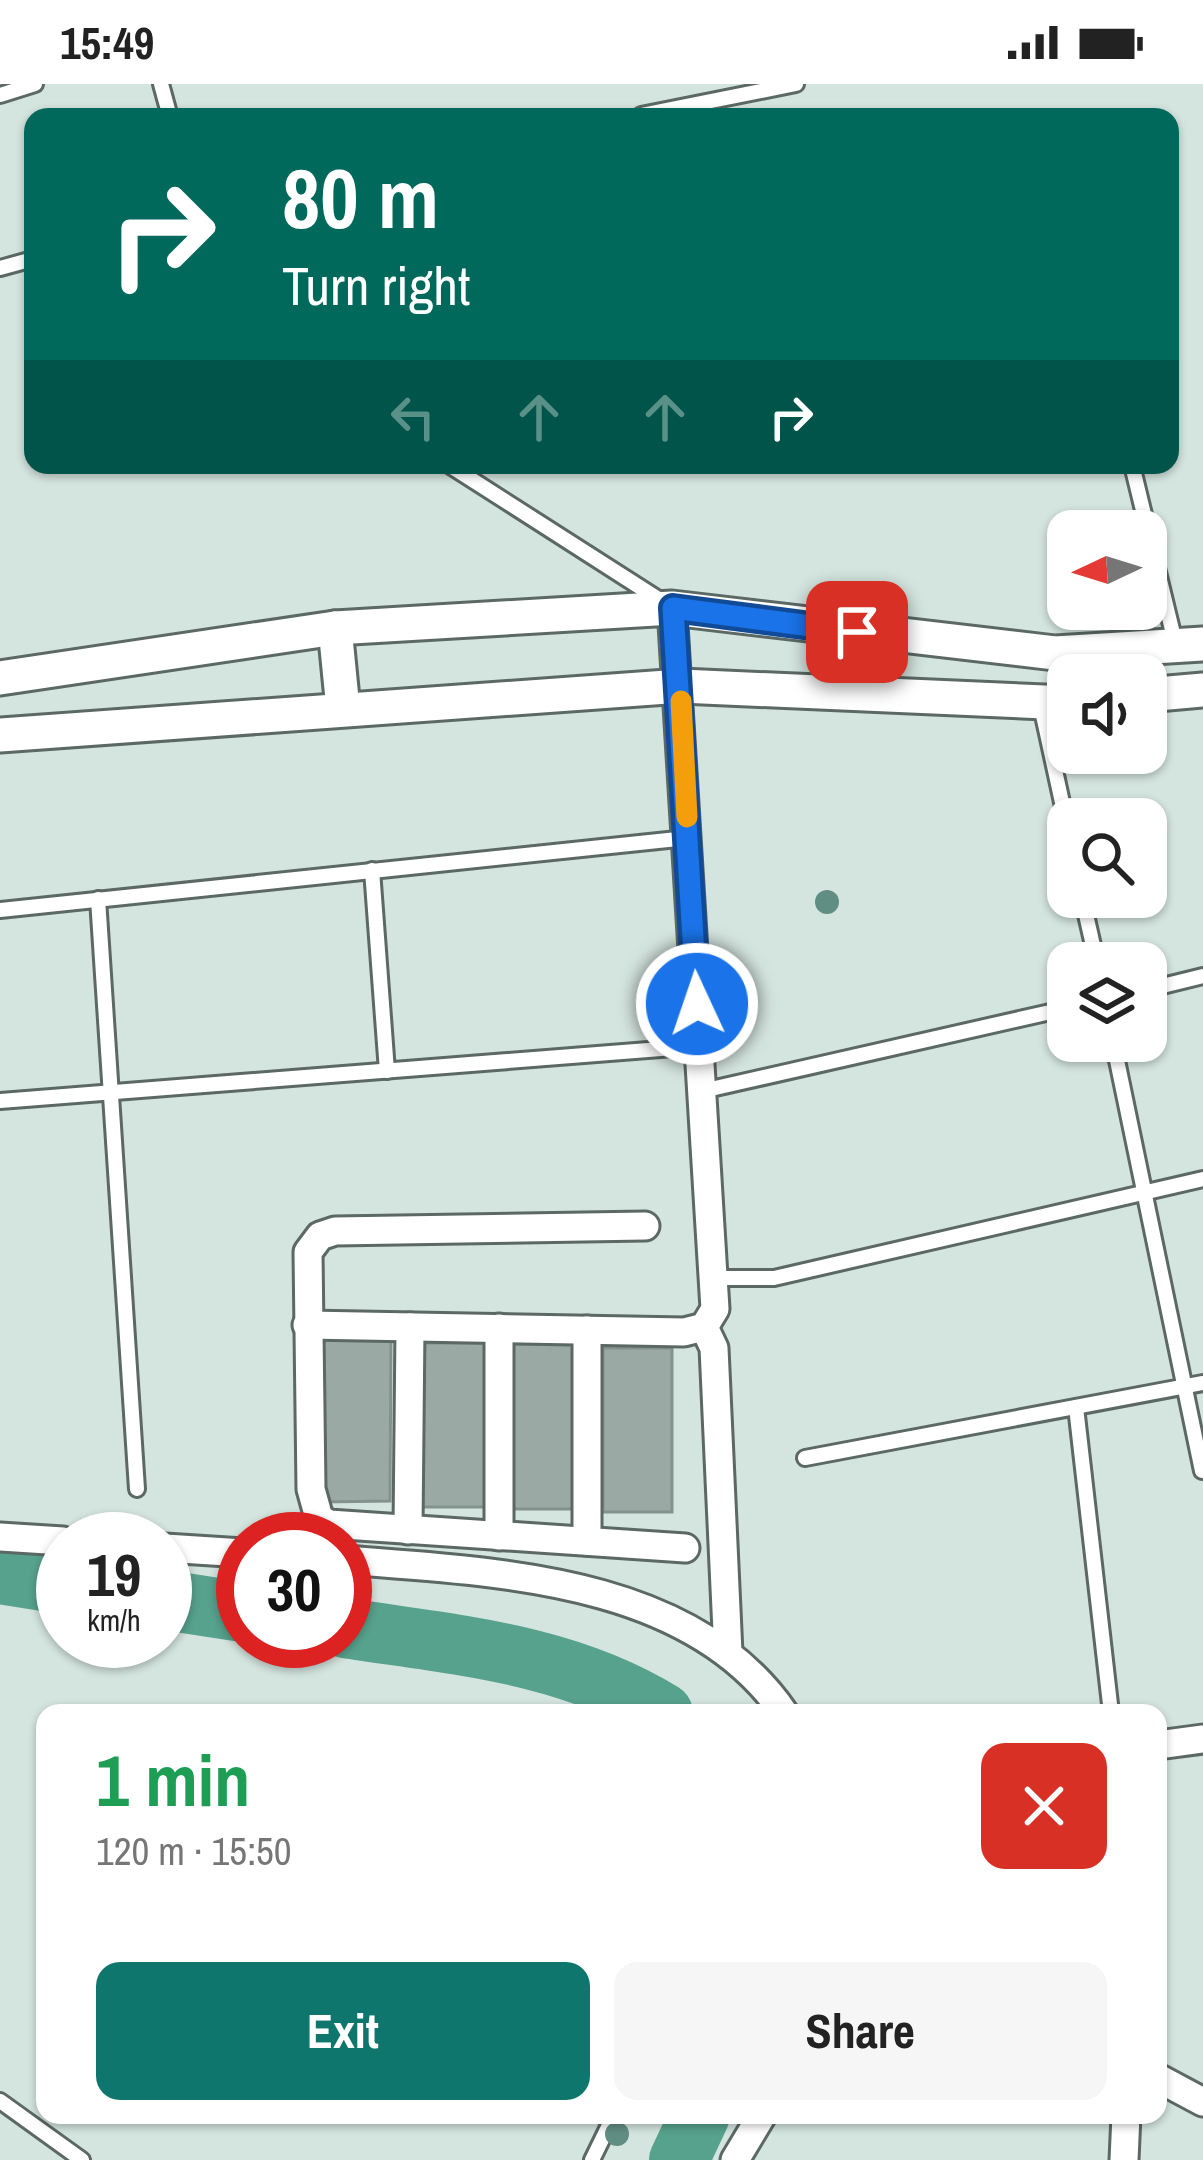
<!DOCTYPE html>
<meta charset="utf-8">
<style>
:root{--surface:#fff;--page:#f6f6f6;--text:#222;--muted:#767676;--accent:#0f766e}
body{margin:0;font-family:"Archivo Narrow",sans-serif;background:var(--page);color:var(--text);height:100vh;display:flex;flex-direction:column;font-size:45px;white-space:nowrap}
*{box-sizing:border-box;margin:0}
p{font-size:39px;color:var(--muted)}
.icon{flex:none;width:66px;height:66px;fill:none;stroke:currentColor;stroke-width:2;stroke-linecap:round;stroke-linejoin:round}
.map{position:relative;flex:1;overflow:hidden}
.details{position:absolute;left:36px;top:1620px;width:1131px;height:420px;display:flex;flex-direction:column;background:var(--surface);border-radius:24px;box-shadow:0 3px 9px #0004}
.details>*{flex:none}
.hud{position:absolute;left:24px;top:24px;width:1155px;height:366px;border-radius:24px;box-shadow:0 3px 9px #0004;background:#00695c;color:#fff;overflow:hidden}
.needle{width:78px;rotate:266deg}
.fabs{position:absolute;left:1047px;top:426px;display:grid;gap:24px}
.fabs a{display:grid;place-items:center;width:120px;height:120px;border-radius:24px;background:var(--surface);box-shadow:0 3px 9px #0004;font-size:60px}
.speed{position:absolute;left:36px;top:1428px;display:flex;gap:24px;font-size:60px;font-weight:700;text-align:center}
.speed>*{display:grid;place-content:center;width:156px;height:156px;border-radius:50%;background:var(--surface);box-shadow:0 3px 9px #0004;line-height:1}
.speed small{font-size:30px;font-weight:400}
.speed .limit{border:18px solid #d22;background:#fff;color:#111}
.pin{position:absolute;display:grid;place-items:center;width:102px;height:102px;color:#fff;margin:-51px;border-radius:24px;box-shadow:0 6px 18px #0006}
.me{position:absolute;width:132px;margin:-66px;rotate:357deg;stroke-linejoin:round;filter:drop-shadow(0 0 9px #0008)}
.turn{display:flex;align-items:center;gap:42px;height:252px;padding:0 60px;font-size:54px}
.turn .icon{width:156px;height:156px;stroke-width:2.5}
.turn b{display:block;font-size:84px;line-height:102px}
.lanes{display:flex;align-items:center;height:114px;padding:0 60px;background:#0003;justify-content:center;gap:60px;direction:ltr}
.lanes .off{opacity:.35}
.round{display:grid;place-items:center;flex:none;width:126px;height:126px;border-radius:24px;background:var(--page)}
.head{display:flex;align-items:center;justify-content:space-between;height:204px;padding:0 60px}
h1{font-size:72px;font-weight:700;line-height:90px;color:#1e9e55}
.primary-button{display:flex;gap:24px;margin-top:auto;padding:24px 60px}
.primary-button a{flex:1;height:138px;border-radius:24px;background:var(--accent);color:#fff;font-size:48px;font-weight:700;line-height:138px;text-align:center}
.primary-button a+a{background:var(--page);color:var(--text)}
.status{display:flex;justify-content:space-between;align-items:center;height:84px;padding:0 60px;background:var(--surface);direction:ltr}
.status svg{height:33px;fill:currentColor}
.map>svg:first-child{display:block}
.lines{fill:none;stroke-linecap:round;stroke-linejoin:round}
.river{stroke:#57a28d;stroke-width:60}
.building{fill:#9aa9a4;stroke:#83928d;stroke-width:3}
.service-casing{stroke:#5b6864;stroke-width:20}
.minor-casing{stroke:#5b6864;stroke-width:33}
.tertiary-casing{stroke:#5b6864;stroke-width:39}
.service{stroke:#fff;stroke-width:14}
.minor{stroke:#fff;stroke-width:27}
.tertiary{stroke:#fff;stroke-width:33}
.tree{fill:#618e83}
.route-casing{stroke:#114b97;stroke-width:30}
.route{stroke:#1a73e8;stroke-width:21}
.slow{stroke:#f59e0b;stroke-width:21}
</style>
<div class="status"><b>15:49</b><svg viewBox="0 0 49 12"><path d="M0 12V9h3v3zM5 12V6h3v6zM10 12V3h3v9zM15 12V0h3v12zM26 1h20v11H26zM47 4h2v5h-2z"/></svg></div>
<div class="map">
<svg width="1203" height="2076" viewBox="0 0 1203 2076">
<rect width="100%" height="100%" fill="#d4e4de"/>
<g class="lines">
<g class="river">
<path d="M0,1490L63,1500"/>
<path d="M165,1516L243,1528"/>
<path d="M345,1544C455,1561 566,1569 663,1629"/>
<path d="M679,2076L700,2031"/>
</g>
</g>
<g class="building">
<path d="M322,1253H391L390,1417L322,1418Z"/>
<rect x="419" y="1259" width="69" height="164"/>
<path d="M506,1260L575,1261V1425H506Z"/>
<rect x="603" y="1264" width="69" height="164"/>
</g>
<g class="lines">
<defs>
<g id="service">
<path d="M161,0L170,33"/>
<path d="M0,11L35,0"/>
<path d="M641,31L796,0"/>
<path d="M0,184L33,175"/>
<path d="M449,381L663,518"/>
<path d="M1132,381L1175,558"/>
<path d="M1041,622L1068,746"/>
<path d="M372,786L387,987"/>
<path d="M1082,813L1097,879"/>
<path d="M98,815L137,1405"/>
<path d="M0,826L687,754"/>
<path d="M1146,906L1203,892"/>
<path d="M1113,957L1202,1387"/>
<path d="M702,1007L1068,924"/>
<path d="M0,1017L699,962"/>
<path d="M714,1194H774L1203,1095"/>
<path d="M1076,1323L1111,1629"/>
<path d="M805,1374L1203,1299"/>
<path d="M0,2017L82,2076"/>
<path d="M592,2076L614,2031"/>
</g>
<g id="minor">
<path d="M645,1142L335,1147L320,1152L308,1168L311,1405L319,1434L329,1440L685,1464"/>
<path d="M307,1241L684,1248L704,1243L715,1225L672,524"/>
<path d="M704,1243L714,1264L728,1569"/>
<path d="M587,1246V1457"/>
<path d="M408,1446L410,1243"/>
<path d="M499,1452V1244"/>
<path d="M0,1453L63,1457"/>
<path d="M165,1464L243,1469"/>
<path d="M345,1476C493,1488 691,1493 784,1629"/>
<path d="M1158,1661L1203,1655"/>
<path d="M1158,1994L1203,2018"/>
<path d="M735,2076L762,2031"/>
<path d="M1124,2076L1126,2031"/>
</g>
<g id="tertiary">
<path d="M335,544L343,625"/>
<path d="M0,594L335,544L672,524L1055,569L1203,560"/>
<path d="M1146,611L1203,606"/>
<path d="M0,651L681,602L1068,619"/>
</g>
</defs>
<use href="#service" class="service-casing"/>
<use href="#minor" class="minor-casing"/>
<use href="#tertiary" class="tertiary-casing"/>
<use href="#service" class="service"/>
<use href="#minor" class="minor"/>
<use href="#tertiary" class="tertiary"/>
</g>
<g class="tree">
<circle cx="827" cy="818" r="12"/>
<circle cx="617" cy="2050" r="12"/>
</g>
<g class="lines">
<defs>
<path id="route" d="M697,920L673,524L857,548"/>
</defs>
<use href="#route" class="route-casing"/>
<use href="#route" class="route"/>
<path class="slow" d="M681,617L687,733"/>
</g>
</svg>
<div class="fabs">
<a><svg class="needle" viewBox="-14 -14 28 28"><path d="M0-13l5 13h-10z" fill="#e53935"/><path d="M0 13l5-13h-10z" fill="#767676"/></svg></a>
<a><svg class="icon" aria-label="sound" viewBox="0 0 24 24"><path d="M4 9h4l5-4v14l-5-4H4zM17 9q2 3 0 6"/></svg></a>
<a><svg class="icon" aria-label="search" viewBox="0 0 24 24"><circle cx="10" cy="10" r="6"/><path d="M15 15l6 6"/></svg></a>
<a><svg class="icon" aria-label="layers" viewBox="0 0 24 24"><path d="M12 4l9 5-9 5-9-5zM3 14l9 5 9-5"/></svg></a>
</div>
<div class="speed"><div>19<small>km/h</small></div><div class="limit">30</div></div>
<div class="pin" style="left:857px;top:548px;background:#d93025"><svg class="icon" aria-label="arrive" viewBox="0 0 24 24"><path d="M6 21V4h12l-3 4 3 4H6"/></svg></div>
<svg class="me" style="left:697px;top:920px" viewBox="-20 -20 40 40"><circle r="17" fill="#1a73e8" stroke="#fff" stroke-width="3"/><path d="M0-11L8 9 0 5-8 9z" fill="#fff"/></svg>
<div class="hud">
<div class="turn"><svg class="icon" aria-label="right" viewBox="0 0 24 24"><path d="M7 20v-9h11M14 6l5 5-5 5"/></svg><div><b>80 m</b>Turn right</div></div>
<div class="lanes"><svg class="icon off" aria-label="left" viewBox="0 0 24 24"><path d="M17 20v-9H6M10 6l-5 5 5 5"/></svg><svg class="icon off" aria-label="ahead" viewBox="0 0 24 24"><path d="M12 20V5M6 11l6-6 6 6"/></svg><svg class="icon off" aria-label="ahead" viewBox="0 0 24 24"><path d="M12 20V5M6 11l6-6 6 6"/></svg><svg class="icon" aria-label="right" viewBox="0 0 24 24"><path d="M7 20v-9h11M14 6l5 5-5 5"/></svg></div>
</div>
<section class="details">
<div class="head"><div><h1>1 min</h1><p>120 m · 15:50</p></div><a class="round" style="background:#d93025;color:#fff"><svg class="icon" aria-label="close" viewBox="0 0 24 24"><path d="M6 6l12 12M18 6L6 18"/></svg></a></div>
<div class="primary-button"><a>Exit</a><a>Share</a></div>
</section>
</div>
